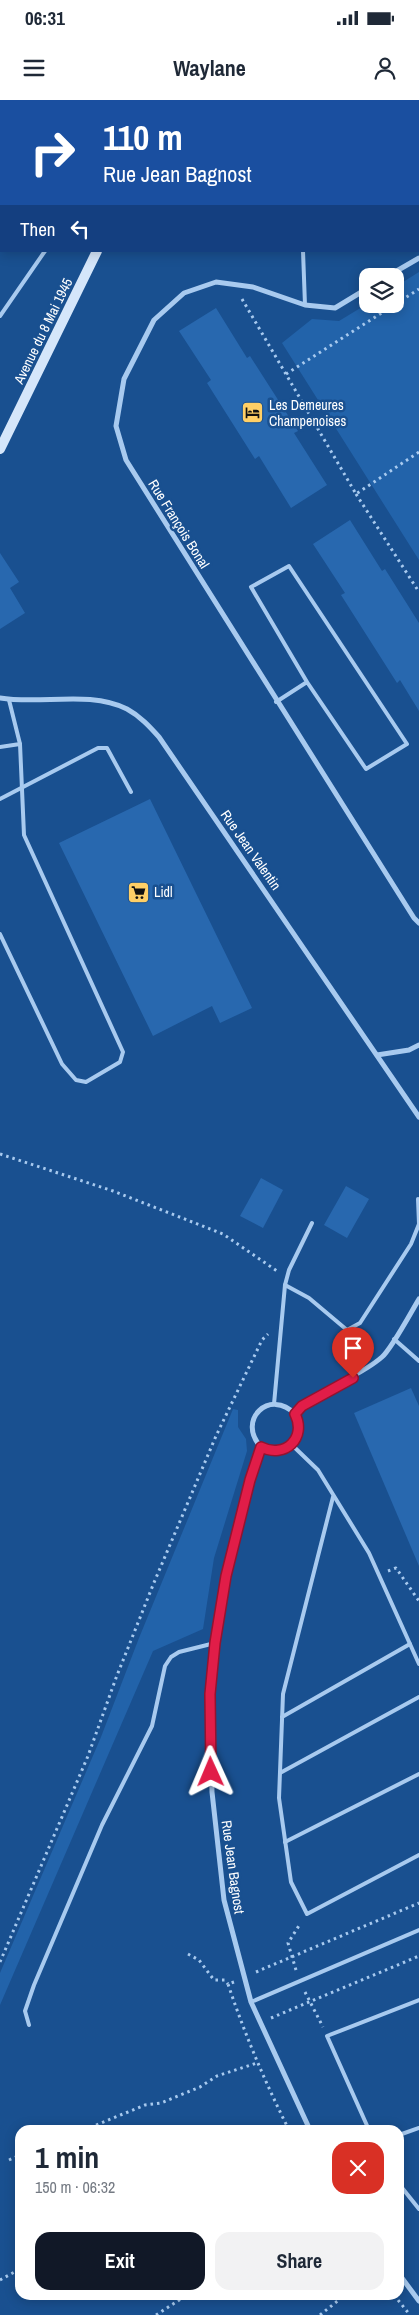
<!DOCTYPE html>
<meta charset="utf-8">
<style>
:root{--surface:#fff;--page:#f2f2f3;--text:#1f2937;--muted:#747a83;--accent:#111827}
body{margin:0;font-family:"Archivo Narrow",sans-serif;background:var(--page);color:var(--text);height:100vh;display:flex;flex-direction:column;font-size:19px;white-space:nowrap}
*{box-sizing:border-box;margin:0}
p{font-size:16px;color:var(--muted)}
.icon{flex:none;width:28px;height:28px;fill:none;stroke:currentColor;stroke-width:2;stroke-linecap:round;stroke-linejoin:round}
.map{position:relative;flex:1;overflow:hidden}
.panel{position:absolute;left:15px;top:2025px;width:389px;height:175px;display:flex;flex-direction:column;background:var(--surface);border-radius:15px;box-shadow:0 2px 12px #0003}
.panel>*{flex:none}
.guide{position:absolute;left:0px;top:0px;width:420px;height:152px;box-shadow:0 2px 12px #0003;background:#1a4fa0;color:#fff;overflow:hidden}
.buttons{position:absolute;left:359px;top:168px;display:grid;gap:10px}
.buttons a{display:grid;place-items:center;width:45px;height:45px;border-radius:10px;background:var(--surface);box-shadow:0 2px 12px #0003;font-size:25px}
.pin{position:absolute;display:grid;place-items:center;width:42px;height:42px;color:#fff;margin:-51px -21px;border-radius:50% 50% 50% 0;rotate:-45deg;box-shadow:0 0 5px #0007}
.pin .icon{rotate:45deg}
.me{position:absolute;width:55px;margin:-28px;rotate:359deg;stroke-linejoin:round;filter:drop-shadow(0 0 4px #0008)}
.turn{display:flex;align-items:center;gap:18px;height:105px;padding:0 20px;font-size:22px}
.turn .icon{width:65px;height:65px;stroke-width:2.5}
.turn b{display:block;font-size:35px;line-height:42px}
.then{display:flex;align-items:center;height:48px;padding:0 20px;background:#0003;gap:10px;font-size:19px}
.round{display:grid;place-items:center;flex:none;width:52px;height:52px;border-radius:15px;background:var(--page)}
.head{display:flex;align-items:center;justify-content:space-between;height:85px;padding:0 20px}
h1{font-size:30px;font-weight:700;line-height:38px}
.action{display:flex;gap:10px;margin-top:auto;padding:10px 20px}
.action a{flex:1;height:58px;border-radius:15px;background:var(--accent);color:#fff;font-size:20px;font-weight:700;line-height:58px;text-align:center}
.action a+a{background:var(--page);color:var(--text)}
.status{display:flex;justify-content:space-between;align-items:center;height:35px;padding:0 25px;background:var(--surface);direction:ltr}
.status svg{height:14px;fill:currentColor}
header{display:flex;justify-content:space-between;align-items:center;height:65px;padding:0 20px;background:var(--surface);font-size:22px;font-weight:700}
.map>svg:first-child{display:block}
.green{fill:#2263aa}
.building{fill:#2868af}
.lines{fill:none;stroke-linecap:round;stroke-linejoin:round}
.path{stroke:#a8caef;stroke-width:3;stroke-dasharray:2.5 4;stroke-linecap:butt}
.lane{stroke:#a8caef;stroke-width:4}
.street{stroke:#a8caef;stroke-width:5}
.secondary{stroke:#d5e6fa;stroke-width:10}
.route-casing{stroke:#92132f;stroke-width:12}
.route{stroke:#e11d48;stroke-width:9}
.labels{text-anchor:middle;stroke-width:5;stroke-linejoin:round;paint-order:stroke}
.street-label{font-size:14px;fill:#fff;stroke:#195090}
.poi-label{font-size:14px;fill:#fff;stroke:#195090;text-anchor:start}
</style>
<div class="status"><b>06:31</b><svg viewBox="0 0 49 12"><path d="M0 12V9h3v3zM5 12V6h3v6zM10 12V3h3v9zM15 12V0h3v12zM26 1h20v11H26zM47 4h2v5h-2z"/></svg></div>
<header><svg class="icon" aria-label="menu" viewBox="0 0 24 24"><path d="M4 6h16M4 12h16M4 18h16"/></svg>Waylane<svg class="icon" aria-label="person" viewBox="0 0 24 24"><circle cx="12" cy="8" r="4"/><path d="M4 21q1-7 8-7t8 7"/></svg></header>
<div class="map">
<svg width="419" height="2215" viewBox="0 0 419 2215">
<rect width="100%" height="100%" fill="#195090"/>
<g class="green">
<path d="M419,172V460L282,243L312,219L339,221L367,204H395V187Z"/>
<path d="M233,1309L238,1310V1327L246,1339L247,1351L214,1458L203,1529L153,1551L0,1905V1873L101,1637L139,1538Z"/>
</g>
<g class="building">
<path d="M216,208L247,258L250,256L298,331L294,333L327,385L291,408L259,356L255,359L207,283L211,280L179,231Z"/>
<path d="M350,420L382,471L385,469L419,523V611L400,580L397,583L341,495L345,493L313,444Z"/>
<path d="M0,453L19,482L10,488L25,513L0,529Z"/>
<path d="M150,699L252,908L220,923L212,906L153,936L59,743Z"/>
<path d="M261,1078L283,1090L263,1128L240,1116Z"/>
<path d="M346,1086L369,1099L347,1138L324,1125Z"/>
<path d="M411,1288L419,1306V1466L354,1313Z"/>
</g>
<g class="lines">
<g class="path">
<path d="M242,199L356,394L419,352"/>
<path d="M286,274L419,189"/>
<path d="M356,394L419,492"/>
<path d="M0,1054L113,1091L223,1134L277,1171"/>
<path d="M388,1471L396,1468L419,1501"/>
<path d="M188,1854L199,1860L214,1880H225L228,1884"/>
<path d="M0,1862L88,1656L116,1578L153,1485L216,1336L262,1240L268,1234"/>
<path d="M296,1870L288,1843L300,1824"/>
<path d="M256,1872L419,1803"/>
<path d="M234,1882L228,1884C245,1935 265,1982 289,2030"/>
<path d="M305,1892L323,1927"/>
<path d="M271,1918L419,1856"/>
<path d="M84,2030L145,2005L161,2003L200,1987L217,1976L257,1963"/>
<path d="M9,2060L20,2055"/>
<path d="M0,2180L20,2169"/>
<path d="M394,2195L410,2215"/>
<path d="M156,2215L187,2195"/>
<path d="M320,2215L345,2195"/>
</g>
<g class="lane">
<path d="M317,1V0"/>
<path d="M303,151L305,205"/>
<path d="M0,216L45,151"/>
<path d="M276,602L307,582L251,487L289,466L407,644L366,669L307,582"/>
<path d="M0,647L20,644L9,600"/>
<path d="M0,699L98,648H107L131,692"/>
<path d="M0,834L62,964L76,980L86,982L120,962L123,952L24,735L20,644"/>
<path d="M285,1185L309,1198L347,1230L360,1223L411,1144L419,1124L418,1099"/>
<path d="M394,1239L419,1261"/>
<path d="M274,1304L285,1185L289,1170L312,1123"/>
<path d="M292,1345L318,1370L369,1453L419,1564"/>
<path d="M333,1397L283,1594L279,1698L291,1782L307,1814L419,1755"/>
<path d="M282,1617L410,1544"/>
<path d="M280,1673L419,1597"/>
<path d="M285,1742L419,1674"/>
<path d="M251,1902L419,1830"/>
<path d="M29,1925L25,1911L34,1885L102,1725L152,1626L165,1566L171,1557L179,1552L215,1543"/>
<path d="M369,2030L327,1936L419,1900"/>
<path d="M399,2035L419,2028"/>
<path d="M399,2084L419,2109"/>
</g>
<g class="street">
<path d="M388,176L419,158"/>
<path d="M368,188L335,208L305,205L253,187L216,182L184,193L154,220L124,279L116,326L126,360L414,818L419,823"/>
<path d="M0,598C41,605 89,590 127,609C140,616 150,627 159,637L419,1017"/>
<path d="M377,955L409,950L419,945"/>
<path d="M295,1314L300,1330L292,1345C282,1352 273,1353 261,1347L250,1380L226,1476L215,1543L210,1594L212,1692L224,1800L251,1902L310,2030"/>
<path d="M261,1347C236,1320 270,1288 295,1314C317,1288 356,1280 382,1257C392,1248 411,1212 419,1199"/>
<path d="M399,2174L419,2201"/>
</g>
<g class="secondary">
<path d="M180,1L181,0"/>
<path d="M0,349L97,151"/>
</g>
</g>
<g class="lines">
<defs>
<path id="route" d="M211,1672L210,1594L215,1543L226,1476L250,1380L261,1347C285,1359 307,1338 295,1314L302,1306L353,1278"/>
</defs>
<use href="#route" class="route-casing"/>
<use href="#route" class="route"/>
</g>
<defs>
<symbol id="hotel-square" viewBox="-11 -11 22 22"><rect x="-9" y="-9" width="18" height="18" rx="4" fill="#ffcf66" stroke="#195090"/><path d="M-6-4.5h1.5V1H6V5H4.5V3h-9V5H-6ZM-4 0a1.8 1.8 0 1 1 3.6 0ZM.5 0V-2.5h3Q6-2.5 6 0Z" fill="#111"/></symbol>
<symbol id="supermarket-square" viewBox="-11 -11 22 22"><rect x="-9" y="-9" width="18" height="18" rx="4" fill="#ffcf66" stroke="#195090"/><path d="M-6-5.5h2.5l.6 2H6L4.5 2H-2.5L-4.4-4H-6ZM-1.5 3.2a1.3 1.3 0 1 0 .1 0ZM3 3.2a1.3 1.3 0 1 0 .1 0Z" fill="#111"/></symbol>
</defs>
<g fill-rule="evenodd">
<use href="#hotel-square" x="240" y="300" width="25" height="25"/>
<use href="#supermarket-square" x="126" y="780" width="25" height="25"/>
</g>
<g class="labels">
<g class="street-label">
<text transform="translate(43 231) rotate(-64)" y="5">Avenue du 8 Mai 1945</text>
<text transform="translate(179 424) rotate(58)" y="5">Rue François Bonal</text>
<text transform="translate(251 750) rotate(55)" y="5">Rue Jean Valentin</text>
<text transform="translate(233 1767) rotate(82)" y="5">Rue Jean Bagnost</text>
</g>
<g class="poi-label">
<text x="269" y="310">Les Demeures<tspan x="269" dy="16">Champenoises</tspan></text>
<text x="154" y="797">Lidl</text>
</g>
</g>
</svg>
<div class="buttons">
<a><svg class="icon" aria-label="layers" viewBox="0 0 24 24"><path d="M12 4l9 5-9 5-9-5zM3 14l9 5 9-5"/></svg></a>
</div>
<div class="pin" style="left:353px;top:1278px;background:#d93025"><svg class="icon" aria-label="arrive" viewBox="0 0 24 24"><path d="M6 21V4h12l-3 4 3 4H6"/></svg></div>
<svg class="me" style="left:211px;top:1672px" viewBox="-20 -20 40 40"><path d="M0-17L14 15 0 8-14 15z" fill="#e11d48" stroke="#fff" stroke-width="4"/></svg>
<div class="guide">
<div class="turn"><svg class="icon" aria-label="right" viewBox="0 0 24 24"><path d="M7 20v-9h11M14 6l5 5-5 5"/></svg><div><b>110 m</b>Rue Jean Bagnost</div></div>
<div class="then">Then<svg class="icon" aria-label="left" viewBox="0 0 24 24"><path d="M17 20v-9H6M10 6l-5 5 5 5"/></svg></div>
</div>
<section class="panel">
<div class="head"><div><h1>1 min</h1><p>150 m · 06:32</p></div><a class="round" style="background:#d93025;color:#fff"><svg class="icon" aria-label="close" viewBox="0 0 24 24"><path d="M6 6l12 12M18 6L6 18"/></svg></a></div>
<div class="action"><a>Exit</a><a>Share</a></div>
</section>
</div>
